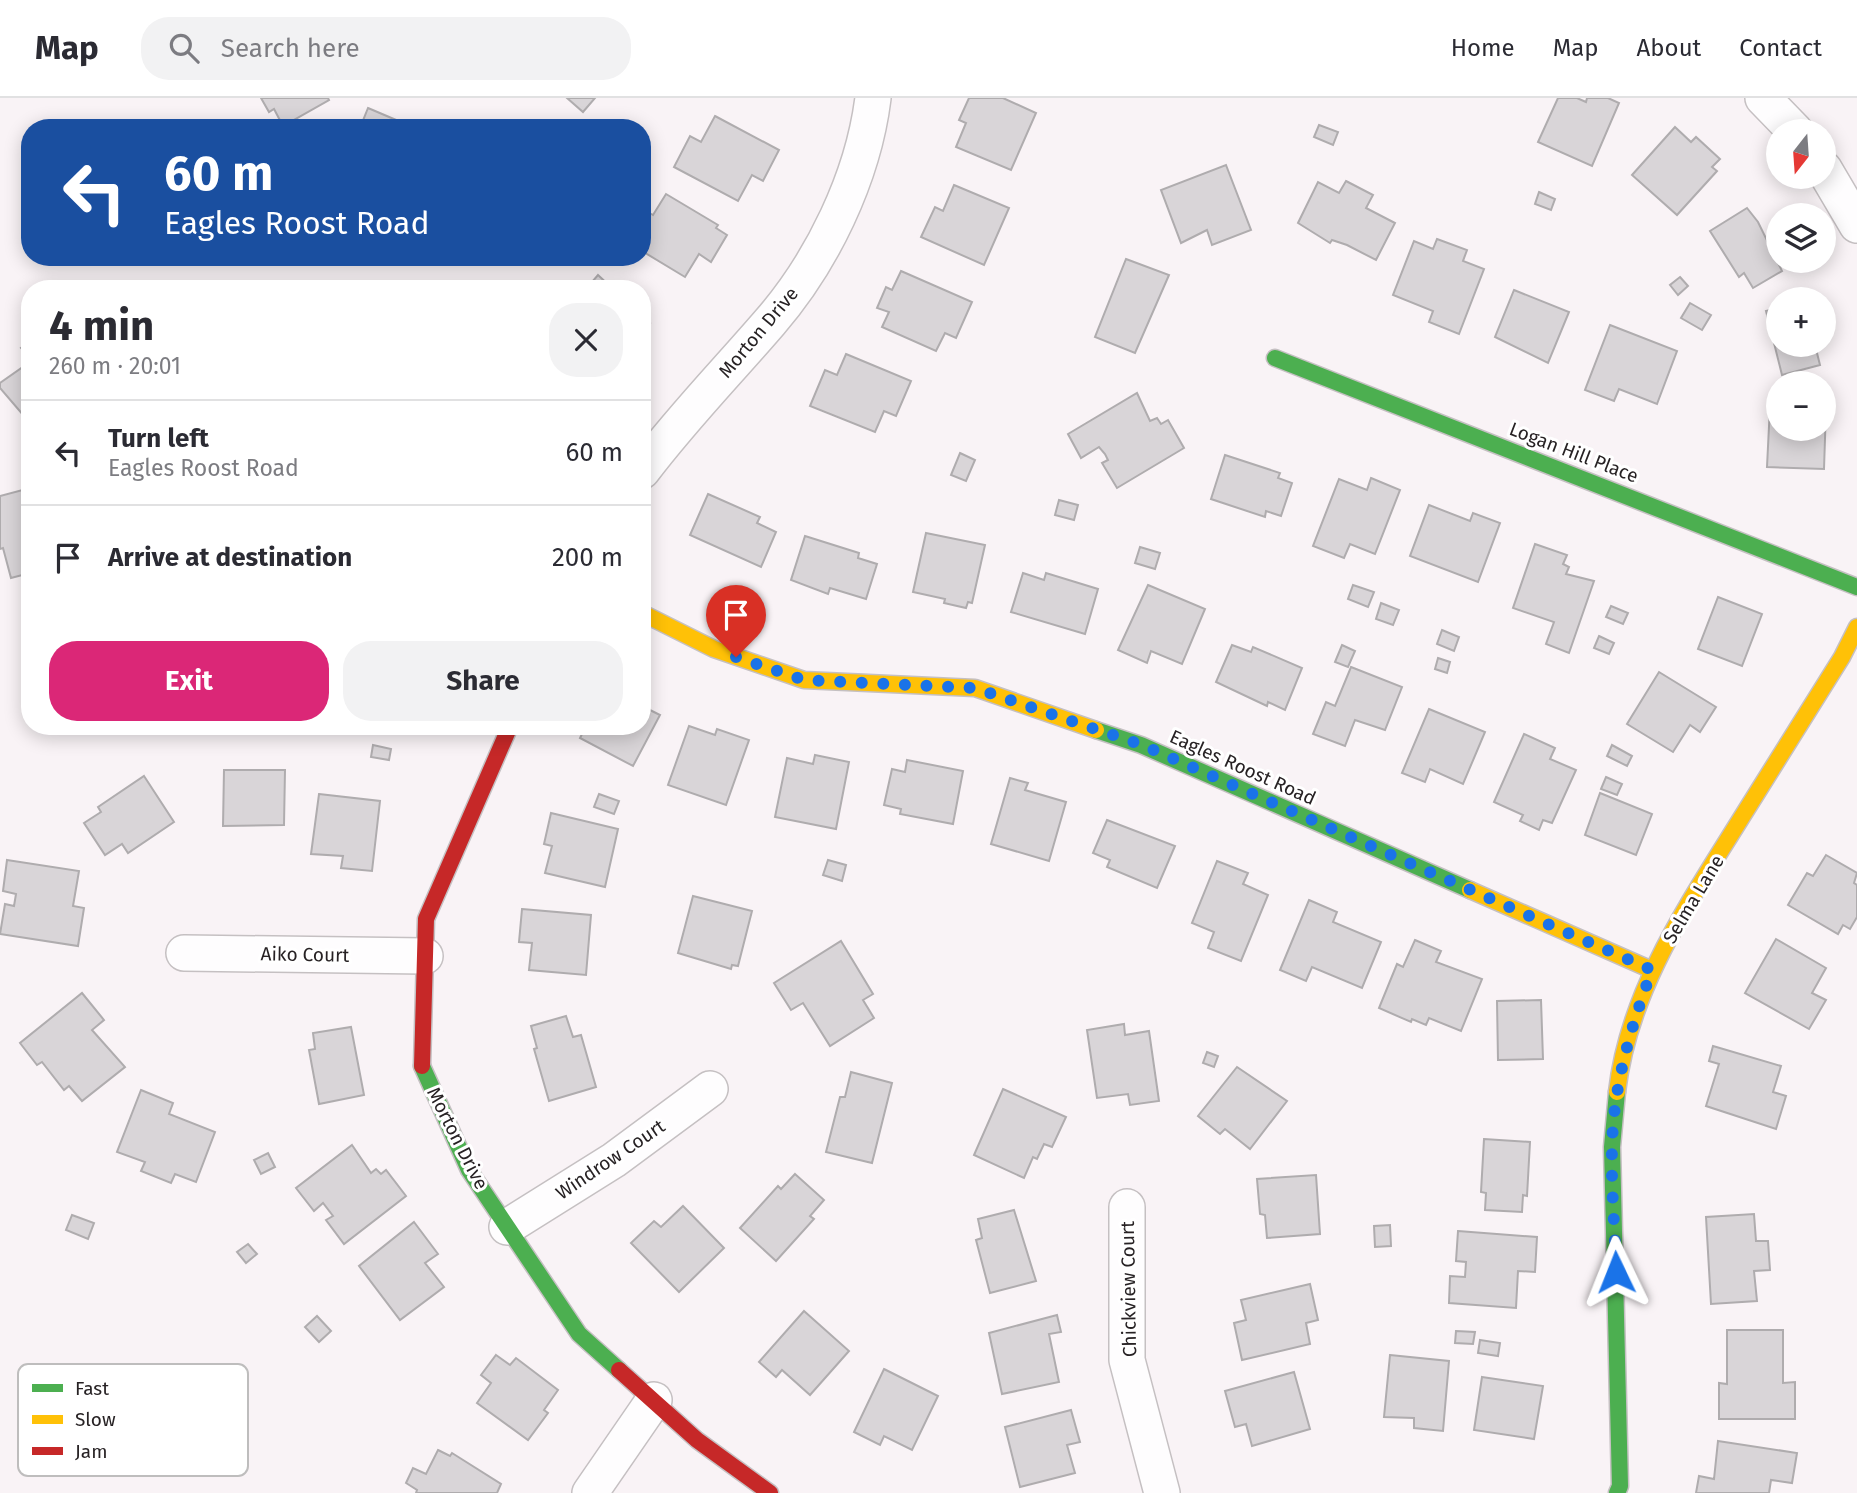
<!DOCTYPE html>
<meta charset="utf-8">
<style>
:root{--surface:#fff;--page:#f2f2f3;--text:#2b2b33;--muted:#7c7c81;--line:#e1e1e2;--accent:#db2777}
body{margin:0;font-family:"Fira Sans",sans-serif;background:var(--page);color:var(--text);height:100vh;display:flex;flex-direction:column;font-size:26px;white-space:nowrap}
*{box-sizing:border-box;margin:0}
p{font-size:23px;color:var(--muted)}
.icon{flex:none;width:38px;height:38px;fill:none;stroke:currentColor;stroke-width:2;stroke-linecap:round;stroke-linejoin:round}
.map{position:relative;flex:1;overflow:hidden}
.panel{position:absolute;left:21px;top:182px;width:630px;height:455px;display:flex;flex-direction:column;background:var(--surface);border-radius:28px;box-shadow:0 4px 18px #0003}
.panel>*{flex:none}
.top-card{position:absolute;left:21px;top:21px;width:630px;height:147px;border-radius:28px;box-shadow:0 4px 18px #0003;background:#1a4fa0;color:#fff;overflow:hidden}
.needle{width:46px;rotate:197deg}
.controls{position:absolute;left:1766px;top:21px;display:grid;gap:14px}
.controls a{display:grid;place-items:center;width:70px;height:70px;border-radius:50%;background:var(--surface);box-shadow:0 4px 18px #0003;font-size:35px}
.pin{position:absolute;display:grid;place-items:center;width:60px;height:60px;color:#fff;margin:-72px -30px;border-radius:50% 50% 50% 0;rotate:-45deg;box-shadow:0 0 7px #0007}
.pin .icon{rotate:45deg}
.me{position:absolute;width:77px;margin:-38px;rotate:358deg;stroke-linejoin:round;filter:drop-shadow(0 0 5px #0008)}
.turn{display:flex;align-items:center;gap:24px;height:147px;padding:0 28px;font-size:32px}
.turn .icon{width:91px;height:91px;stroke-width:2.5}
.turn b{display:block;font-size:49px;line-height:60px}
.round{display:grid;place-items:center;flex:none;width:74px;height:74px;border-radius:28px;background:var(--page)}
.overview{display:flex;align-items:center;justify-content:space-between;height:119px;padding:0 28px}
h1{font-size:42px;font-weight:700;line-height:52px}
.action{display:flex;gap:14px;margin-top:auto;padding:14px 28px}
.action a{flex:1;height:80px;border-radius:28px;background:var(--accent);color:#fff;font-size:28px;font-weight:700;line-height:80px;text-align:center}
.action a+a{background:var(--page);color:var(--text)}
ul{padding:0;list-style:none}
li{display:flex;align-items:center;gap:21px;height:105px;padding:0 28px;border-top:2px solid var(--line)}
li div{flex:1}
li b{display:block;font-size:26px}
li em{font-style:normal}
header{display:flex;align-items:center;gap:42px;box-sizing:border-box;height:98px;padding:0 35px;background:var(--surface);border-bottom:2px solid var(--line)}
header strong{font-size:33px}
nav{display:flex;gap:38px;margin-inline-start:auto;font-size:24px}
.search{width:490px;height:63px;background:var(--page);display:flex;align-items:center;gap:18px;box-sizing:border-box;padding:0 24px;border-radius:28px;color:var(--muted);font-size:26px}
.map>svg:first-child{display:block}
.building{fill:#d9d5d8;stroke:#afacae;stroke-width:2}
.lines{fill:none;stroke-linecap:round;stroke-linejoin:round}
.street-casing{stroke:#c5c0c2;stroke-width:38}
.fast-casing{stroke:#c5c0c2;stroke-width:19}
.slow-casing{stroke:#c5c0c2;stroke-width:19}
.jam-casing{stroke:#c5c0c2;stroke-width:19}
.street{stroke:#fefdfe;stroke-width:35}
.fast{stroke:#4caf50;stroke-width:16}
.slow{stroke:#ffc107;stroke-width:16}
.jam{stroke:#c62828;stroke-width:16}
.route{stroke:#1a73e8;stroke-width:12;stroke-dasharray:0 21.6}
.labels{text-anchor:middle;stroke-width:6;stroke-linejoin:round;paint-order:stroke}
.street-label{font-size:19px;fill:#272224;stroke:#fff}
.key{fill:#fff;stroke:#bebdbd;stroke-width:2}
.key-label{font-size:19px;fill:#272224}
</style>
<header>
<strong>Map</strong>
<div class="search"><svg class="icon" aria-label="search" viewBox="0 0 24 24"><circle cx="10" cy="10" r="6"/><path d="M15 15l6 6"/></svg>Search here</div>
<nav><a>Home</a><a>Map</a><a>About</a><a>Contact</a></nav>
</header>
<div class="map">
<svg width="1857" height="1395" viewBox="0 0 1857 1395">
<rect width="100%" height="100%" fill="#f9f3f6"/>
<g class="building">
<path d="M261,0H328L329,2L283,28L274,11L269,14Z"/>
<path d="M567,0H595L583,14Z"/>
<path d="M969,0H1003L1036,15L1011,72L956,49L966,25L959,22Z"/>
<path d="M1558,0H1577L1586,4L1587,0H1608L1619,5L1592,68L1538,44Z"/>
<path d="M368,10L415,30H360Z"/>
<path d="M715,18L779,52L763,83L752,77L738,103L674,69L690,38L701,44Z"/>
<path d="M549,23L552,30H531Z"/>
<path d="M1319,27L1338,34L1333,47L1314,39Z"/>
<path d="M1675,29L1691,44L1696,39L1720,61L1712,69L1717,73L1677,117L1632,77Z"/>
<path d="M1226,67L1251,132L1212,147L1207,132L1181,145L1161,92Z"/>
<path d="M1346,83L1373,97L1366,110L1395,125L1376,162L1347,147L1332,142L1330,145L1298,125L1318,84L1339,95Z"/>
<path d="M954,87L1009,110L984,167L921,139L935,109L943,113Z"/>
<path d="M1539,94L1555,101L1551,112L1535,106Z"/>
<path d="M666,96L718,127L716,130L727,137L711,164L699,156L685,179L642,153V115L644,112L653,117Z"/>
<path d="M1747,110L1758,124L1782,173L1753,190L1744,175L1739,179L1710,133Z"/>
<path d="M1437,141L1467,152L1463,163L1484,171L1459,236L1429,224L1433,213L1393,197L1414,143L1433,151Z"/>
<path d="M1126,161L1169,177L1135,255L1095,239Z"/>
<path d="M901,173L972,204L956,240L945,235L936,253L882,229L889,214L877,210L886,189L892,192Z"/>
<path d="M598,177L613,191H586Z"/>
<path d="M1680,179L1688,188L1678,197L1670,187Z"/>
<path d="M1514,192L1569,214L1548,265L1495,239Z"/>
<path d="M1690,205L1711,217L1702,232L1681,220Z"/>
<path d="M1778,210V247H1815L1820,267L1782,277L1766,213Z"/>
<path d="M642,218L650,225L642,234Z"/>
<path d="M1610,227L1677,253L1657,306L1619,291L1614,303L1585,292Z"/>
<path d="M30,243V260L21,250Z"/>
<path d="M846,256L911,283L896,318L884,313L875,334L810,308L825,272L837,277Z"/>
<path d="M30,264V325L0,290V285Z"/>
<path d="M1137,295L1150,323L1157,320L1161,326L1168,322L1184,350L1117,390L1102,365L1108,362L1105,356L1099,349L1081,360L1068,336Z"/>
<path d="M1770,308H1778V331H1824V309L1826,310L1824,371L1767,369Z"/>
<path d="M960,355L975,362L966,383L951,377Z"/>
<path d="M1225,357L1280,375L1278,380L1292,385L1281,418L1266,413L1265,419L1211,401Z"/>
<path d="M1371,380L1400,392L1375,456L1350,446L1344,460L1313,448L1339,381L1367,392Z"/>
<path d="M30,390V475L11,480L3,450L0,451V398Z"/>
<path d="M708,396L760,419L757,425L776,434L761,469L690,437Z"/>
<path d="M1059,402L1078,407L1074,422L1055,417Z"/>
<path d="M1429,407L1470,423L1473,415L1500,425L1478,484L1410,458Z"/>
<path d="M926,435L985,447L972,505L968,504L966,510L944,505L945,501L913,494Z"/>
<path d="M805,438L859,455L858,460L877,466L866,501L830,490L828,496L791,482Z"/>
<path d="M1535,446L1567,457L1563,466L1569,469L1566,476L1594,483L1569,555L1546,546L1554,524L1513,510Z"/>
<path d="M1140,449L1160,455L1155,471L1135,465Z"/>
<path d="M1023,475L1044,482L1046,475L1098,491L1085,536L1011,514Z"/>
<path d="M1148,487L1205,511L1182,566L1151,553L1147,565L1118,552Z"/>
<path d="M1353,487L1374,494L1368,509L1348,501Z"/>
<path d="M1718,499L1762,516L1742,568L1698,551Z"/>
<path d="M1381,505L1399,512L1393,527L1376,521Z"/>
<path d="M1611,508L1628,515L1623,526L1606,519Z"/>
<path d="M1442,532L1459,539L1454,553L1437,546Z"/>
<path d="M1599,538L1614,545L1609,556L1594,550Z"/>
<path d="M1232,547L1251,554L1253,549L1302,570L1285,612L1268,604L1267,608L1216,584Z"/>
<path d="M1342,547L1355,553L1348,569L1335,564Z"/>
<path d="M1438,560L1450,564L1447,575L1435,571Z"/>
<path d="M1351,569L1402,589L1385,632L1355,622L1345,648L1313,636L1326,604L1335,608Z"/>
<path d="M1659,574L1716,609L1700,634L1690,627L1673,654L1627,626Z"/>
<path d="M642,608L660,617L633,668L580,640L586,628H642Z"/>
<path d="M1429,611L1485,634L1463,686L1430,671L1425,684L1402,675Z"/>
<path d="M689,628L715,637L717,631L749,642L726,707L668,687Z"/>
<path d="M1524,636L1555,650L1550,661L1576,672L1552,725L1543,722L1539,732L1520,723L1523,717L1494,704Z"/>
<path d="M373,647L391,651L389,662L371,659Z"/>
<path d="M1612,647L1632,658L1627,668L1607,658Z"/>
<path d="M815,657L849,664L836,731L775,719L787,660L813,666Z"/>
<path d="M907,662L963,673L953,726L900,716L901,711L884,707L892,671L905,674Z"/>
<path d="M224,672H285L284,727L223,728Z"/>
<path d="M144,678L174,724L128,755L122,746L105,757L84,725L101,714L98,709Z"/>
<path d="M1606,679L1622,686L1617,697L1601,691Z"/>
<path d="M1010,680L1028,685L1025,692L1066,704L1049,763L991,746Z"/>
<path d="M1600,695L1652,716L1636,757L1585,737Z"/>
<path d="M319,696L380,703L372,773L341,770L343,758L311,756Z"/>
<path d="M599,696L619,703L614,716L594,709Z"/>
<path d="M551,715L618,731L605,789L545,775L552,748L544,746Z"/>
<path d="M1107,722L1175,748L1157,790L1107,769L1110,762L1093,755Z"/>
<path d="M1826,757L1857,775L1854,785L1857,787V819L1850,831L1843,827L1838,836L1788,807L1807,775L1813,778Z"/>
<path d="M7,762L79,773L73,808L84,810L78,848L0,836L5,806L14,808L16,796L3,793Z"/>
<path d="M828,762L846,767L842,783L823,777Z"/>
<path d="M1217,763L1248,775L1243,786L1268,797L1241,863L1208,850L1214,834L1192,825Z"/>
<path d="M693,798L752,813L738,868L732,867L731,871L678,855Z"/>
<path d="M1309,802L1337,814L1333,824L1381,844L1362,890L1312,869L1306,883L1280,872Z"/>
<path d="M522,811L591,817L586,877L529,872L532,845L519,844Z"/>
<path d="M1776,841L1826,870L1812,895L1826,902L1809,931L1745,895Z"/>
<path d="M1415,842L1441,853L1436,864L1482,881L1461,933L1429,920L1426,927L1412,921L1411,924L1379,910L1397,866L1403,869Z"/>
<path d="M841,843L873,896L863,902L874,920L830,948L803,905L791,912L774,885Z"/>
<path d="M82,895L104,922L92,932L125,969L82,1003L69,988L64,992L42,964L37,967L20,945Z"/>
<path d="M1541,902L1543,961L1498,962L1497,903Z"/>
<path d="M566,918L573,939L581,937L596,989L549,1003L534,951L537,950L531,928Z"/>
<path d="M1124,926L1125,937L1149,933L1159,1003L1130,1007L1128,996L1097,1000L1087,932Z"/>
<path d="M351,929L364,997L319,1006L309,952L315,951L313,935Z"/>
<path d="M1713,948L1781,968L1773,994L1786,998L1776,1031L1706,1008L1719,966L1709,963Z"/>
<path d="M1207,954L1218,958L1214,969L1203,965Z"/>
<path d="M1237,969L1287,1003L1250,1051L1225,1031L1220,1036L1198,1018Z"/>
<path d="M851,974L892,985L872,1065L826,1054L840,999H845Z"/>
<path d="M1003,991L1066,1019L1052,1049L1044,1046L1037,1061L1033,1059L1024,1080L974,1057Z"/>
<path d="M141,992L173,1005L169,1016L215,1034L196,1084L175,1076L171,1085L141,1073L145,1064L117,1054Z"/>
<path d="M1484,1041L1530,1044L1527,1098L1523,1097L1522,1114L1485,1112L1486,1095L1481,1094Z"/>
<path d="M352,1047L371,1075L376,1071L381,1076L386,1072L406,1098L344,1146L326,1122L333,1118L323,1105L314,1113L296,1090Z"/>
<path d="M268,1055L275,1069L261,1076L254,1062Z"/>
<path d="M795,1076L824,1102L810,1118L814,1121L776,1163L740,1130L778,1088L781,1091Z"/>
<path d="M1316,1077L1320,1136L1267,1140L1265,1117L1260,1116L1257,1081Z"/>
<path d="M683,1108L724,1150L679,1194L631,1145L654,1123L661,1129Z"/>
<path d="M1014,1112L1036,1183L990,1195L976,1142L982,1140L978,1121Z"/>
<path d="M1754,1116L1756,1143H1768L1770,1172L1754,1173L1757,1203L1711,1206L1706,1119Z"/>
<path d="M72,1117L94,1125L88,1141L66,1132Z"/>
<path d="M414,1124L438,1156L425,1165L444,1189L400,1222L359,1168Z"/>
<path d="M1390,1127L1391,1148L1375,1149L1374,1128Z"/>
<path d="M1458,1133L1537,1139L1535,1174L1518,1173L1516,1210L1449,1205L1450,1178L1465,1179L1466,1164L1456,1163Z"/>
<path d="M248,1146L257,1156L246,1165L237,1154Z"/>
<path d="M1310,1186L1318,1222L1306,1225L1310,1246L1242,1262L1234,1225L1246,1222L1241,1202Z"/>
<path d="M804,1213L849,1253L810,1297L782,1272L776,1279L759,1264Z"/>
<path d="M1057,1217L1061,1234L1049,1236L1059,1284L1002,1296L989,1235Z"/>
<path d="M317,1218L331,1233L319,1244L305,1229Z"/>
<path d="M1727,1232H1783V1285L1795,1284V1321H1719V1285L1727,1286Z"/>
<path d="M1456,1233L1475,1234L1473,1246L1455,1245Z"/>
<path d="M1480,1242L1500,1245L1498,1258L1478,1255Z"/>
<path d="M496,1257L510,1267L516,1260L558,1292L544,1312L548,1315L528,1342L477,1305L491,1285L481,1277Z"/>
<path d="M1390,1257L1449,1263L1443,1333L1414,1330V1320L1384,1319Z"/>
<path d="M884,1271L938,1298L912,1352L884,1338L880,1347L854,1334Z"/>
<path d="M1294,1274L1310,1331L1252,1348L1246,1326L1235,1329L1225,1293Z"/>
<path d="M1482,1279L1543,1288L1534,1341L1474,1332Z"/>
<path d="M1071,1312L1080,1344L1067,1347L1075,1375L1020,1389L1005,1329Z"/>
<path d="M1718,1343L1797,1355L1792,1385L1771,1382L1769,1395H1696L1699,1378L1714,1381Z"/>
<path d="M438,1352L450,1358L452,1355L501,1386L497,1395H416L417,1392L406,1385L413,1370L426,1376Z"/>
</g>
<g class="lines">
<defs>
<g id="street">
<path d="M1763,0L1795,33"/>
<path d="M1824,71L1857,127"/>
<path d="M642,373C682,320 727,274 770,224C822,164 863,80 873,0"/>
<path d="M184,855L425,858"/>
<path d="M1127,1109V1262L1162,1395"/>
<path d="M507,1129L614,1062L710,991"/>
<path d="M590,1395L654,1302"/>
</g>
<g id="fast">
<path d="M1275,260L1857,489"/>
<path d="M1096,632L1141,647L1470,792"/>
<path d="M422,968L469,1072L579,1236L619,1272"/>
<path d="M1617,994L1612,1049L1620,1388L1617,1395"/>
</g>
<g id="slow">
<path d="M642,515L714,551L804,582L975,590L1096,632"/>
<path d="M1470,792L1652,872"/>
<path d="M1617,994C1628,896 1684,812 1735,730C1771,673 1806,616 1842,559L1857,529"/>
</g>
<g id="jam">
<path d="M422,968L426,821L510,628"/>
<path d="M619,1272L697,1342L770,1395"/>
</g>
</defs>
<use href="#street" class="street-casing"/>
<use href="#fast" class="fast-casing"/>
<use href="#slow" class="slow-casing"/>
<use href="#jam" class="jam-casing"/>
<use href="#street" class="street"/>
<use href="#fast" class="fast"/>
<use href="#slow" class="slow"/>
<use href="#jam" class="jam"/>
</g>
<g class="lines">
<path class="route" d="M736,559L804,582L975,590L1142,647L1652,872C1631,929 1613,988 1612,1050C1611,1091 1615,1132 1616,1174"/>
</g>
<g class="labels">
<g class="street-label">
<text transform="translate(758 234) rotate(-50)" y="7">Morton Drive</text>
<text transform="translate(1574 354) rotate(21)" y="7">Logan Hill Place</text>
<text transform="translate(1243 669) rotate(24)" y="7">Eagles Roost Road</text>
<text transform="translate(1693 801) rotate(-59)" y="7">Selma Lane</text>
<text transform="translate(305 856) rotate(1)" y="7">Aiko Court</text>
<text transform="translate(458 1040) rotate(63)" y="7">Morton Drive</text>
<text transform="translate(610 1061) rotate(-34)" y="7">Windrow Court</text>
<text transform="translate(1128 1191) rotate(-91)" y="7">Chickview Court</text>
</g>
</g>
<rect x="18" y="1266" width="230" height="112" rx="10" class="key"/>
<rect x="32" y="1286" width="31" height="8" fill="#4caf50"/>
<rect x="32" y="1317" width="31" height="9" fill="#ffc107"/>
<rect x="32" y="1349" width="31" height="8" fill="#c62828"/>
<g class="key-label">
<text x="75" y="1297">Fast</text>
<text x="75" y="1328">Slow</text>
<text x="75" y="1360">Jam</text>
</g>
</svg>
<div class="controls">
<a><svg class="needle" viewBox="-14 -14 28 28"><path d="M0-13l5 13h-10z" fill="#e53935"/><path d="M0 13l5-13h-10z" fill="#7c7c81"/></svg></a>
<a><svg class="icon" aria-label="layers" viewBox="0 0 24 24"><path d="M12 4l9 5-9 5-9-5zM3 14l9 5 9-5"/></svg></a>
<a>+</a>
<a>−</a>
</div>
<div class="pin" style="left:736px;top:559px;background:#d93025"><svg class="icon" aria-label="arrive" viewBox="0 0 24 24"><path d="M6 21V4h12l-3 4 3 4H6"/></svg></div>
<svg class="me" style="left:1616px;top:1174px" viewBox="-20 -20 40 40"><path d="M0-17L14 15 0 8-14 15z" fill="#1a73e8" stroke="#fff" stroke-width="4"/></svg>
<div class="top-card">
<div class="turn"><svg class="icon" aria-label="left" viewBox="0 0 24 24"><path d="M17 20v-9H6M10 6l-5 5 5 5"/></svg><div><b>60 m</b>Eagles Roost Road</div></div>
</div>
<section class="panel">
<div class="overview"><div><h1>4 min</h1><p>260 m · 20:01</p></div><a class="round"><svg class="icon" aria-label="close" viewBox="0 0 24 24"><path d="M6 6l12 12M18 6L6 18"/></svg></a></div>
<ul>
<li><svg class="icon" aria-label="left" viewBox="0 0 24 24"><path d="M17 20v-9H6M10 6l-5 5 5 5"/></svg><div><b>Turn left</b><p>Eagles Roost Road</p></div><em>60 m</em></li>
<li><svg class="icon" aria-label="arrive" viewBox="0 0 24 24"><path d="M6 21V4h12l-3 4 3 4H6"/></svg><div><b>Arrive at destination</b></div><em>200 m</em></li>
</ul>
<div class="action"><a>Exit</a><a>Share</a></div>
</section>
</div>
